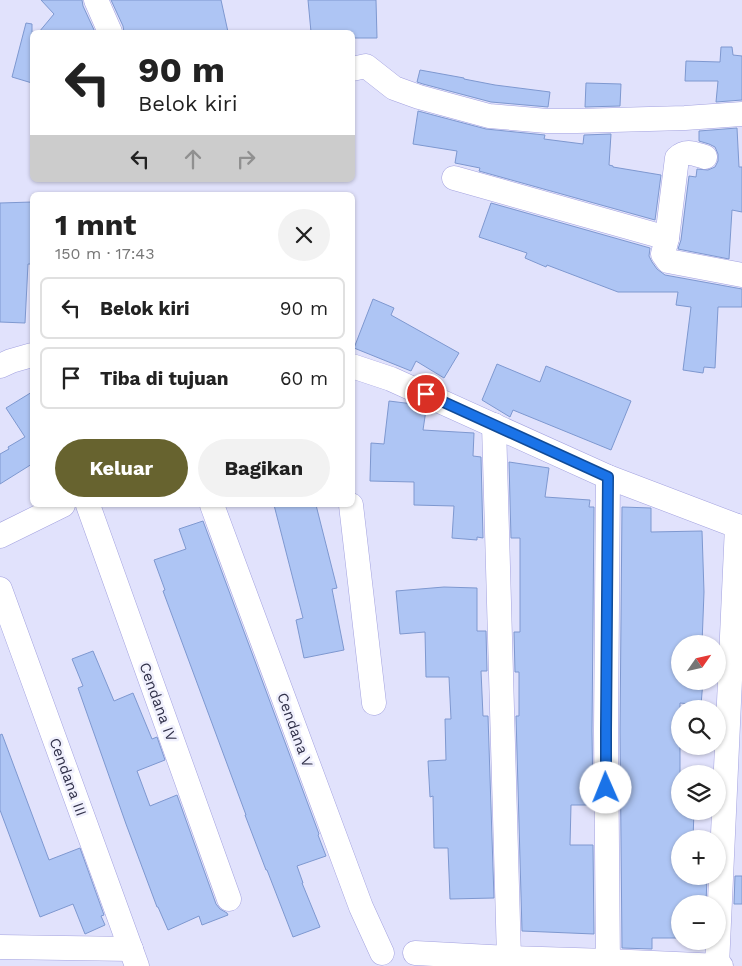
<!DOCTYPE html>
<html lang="id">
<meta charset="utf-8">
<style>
:root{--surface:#fff;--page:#f2f2f2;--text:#222;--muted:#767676;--line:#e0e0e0;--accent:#67632f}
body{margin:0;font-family:"Work Sans",sans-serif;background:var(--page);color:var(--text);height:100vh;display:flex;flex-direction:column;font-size:19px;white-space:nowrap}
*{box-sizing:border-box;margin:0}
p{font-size:16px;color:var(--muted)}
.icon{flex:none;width:28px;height:28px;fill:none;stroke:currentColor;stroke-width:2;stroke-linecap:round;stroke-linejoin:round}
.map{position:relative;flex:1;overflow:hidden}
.drawer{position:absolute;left:30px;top:192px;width:325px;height:315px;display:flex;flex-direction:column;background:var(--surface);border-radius:8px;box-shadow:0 1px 4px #0004}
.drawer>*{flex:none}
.guide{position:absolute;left:30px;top:30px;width:325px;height:152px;border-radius:8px;box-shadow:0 1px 4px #0004;background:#fff;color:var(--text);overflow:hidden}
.needle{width:32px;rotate:56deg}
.buttons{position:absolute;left:671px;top:635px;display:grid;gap:10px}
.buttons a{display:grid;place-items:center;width:55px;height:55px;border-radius:50%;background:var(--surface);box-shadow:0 1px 4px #0004;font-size:25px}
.pin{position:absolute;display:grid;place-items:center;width:42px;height:42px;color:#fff;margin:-21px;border:2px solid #fff;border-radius:50%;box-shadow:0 1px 5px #0007}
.me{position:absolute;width:55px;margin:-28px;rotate:359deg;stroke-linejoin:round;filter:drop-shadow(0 0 4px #0008)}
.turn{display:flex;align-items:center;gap:18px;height:105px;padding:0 25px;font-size:22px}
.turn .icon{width:65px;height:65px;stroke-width:2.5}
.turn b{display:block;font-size:35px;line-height:42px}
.lanes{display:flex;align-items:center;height:48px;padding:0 25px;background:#0003;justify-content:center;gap:25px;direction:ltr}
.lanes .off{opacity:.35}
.round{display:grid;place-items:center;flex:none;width:52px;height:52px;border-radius:26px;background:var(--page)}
.overview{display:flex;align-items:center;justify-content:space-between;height:85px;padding:0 25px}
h1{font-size:30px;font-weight:700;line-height:38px}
.action{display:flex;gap:10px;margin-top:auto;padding:10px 25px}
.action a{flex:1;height:58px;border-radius:30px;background:var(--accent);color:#fff;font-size:20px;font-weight:700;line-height:58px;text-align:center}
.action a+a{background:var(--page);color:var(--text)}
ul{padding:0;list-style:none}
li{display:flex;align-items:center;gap:15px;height:62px;margin:0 10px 8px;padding:0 15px;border:2px solid var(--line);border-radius:8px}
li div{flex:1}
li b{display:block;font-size:19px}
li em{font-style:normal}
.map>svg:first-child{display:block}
.building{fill:#aec5f4;stroke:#7e98d0}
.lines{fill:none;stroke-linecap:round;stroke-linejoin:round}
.street-casing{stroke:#a3a2df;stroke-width:25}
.street{stroke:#fff;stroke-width:24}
.route-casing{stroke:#114b97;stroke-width:12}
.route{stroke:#1a73e8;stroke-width:9}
.labels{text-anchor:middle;stroke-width:5;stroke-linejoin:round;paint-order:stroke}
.street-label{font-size:15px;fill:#31314a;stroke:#f0f0fd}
</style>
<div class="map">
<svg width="742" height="966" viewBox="0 0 742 966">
<rect width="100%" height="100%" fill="#e1e2fc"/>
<g class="building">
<path d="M41,0H82L83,6L95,32H39L54,14Z"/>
<path d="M111,0H221L228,32H124L123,26Z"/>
<path d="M308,0H376L377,38H352V32H311Z"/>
<path d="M26,23L32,24V83L12,77Z"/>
<path d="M721,47H732L733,55L742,56V100L716,102L718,81H685L686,61L720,62Z"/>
<path d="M420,70L464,78V79L495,85L550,92L548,107L491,102L423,84L417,82Z"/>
<path d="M586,83L621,84L620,106L585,107Z"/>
<path d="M418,111L486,129L545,135L544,139L583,144L584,135L611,134L609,165L613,166V167L661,175L655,220L479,171L480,168L455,163L457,151L413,144Z"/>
<path d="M737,128L739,167H742V212L732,210L729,259L678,249L681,240L689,176L696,177L697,169L708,170L715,167L718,161V154L715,147L709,144L699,141V131Z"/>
<path d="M32,202V264H28L25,323L0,322V203Z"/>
<path d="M491,203L650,248L649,256L652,262L657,269L665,275L742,289V307H718L715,368L704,367L703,373L683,370L691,307L676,305L678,292H618L547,265L546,267L525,258L527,253L479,237Z"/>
<path d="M373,299L394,308L391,315L459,353L444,378L416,361L411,371L354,348Z"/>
<path d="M497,364L540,382L546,366L631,401L611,450L513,410L510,417L482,400Z"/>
<path d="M32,392V464L0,484V454L9,449L8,447L25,437L6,408Z"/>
<path d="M389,401L413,404L426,410L423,430L474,433L473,456L481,457L483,538L477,537V540L452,538L454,506L414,505V482L370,481L371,443L384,444Z"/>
<path d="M509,462L549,468L545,497L590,500L589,507H594L592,731L593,805H571L570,845H593L594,934L522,931L516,716H519V672H515L514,632H520V538H511Z"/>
<path d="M274,505H316L337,588L332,589L344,650L304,658L296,620L303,618Z"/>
<path d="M622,507L651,508V532L702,531L704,592L702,644H680V681H703L701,705L680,703V811H694L693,839H680V876H707L706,904H680V938H652V949L622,948L620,731Z"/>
<path d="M203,521L319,834L318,835L326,856L297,866L303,883H302L320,927L293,937L267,870H266L245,815H246L163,591L165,590L154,560L186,549L179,529Z"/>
<path d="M444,587L477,588V631H486L487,671H481L483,716H488L494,898L450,899L448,848H434L433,796L430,797L428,761L446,760L445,719H451L449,677H426L425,632L400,634L396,591Z"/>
<path d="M93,651L114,701L133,693L152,739L157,737L165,760L137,771L150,806L177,795L216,904L220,909L227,913L228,915L202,925L199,916L168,930L158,907H157L126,824L78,688L83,686L72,659Z"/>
<path d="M2,734L49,860L80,848L104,915L101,916L105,925L85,934L73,904L40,917L0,810V735Z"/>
<path d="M735,876H742V904H734Z"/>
</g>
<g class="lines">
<defs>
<g id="street">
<path d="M96,0L110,32"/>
<path d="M352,69L366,66L394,88L419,97L489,116L547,121H577L685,118L742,114"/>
<path d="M454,178L667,238L663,254L668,261L742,275"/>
<path d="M667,238L677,158C686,149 695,154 705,157"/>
<path d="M0,366L11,361L32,355"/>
<path d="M352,366L391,379L608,477L737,526L742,527"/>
<path d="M494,425L509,958"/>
<path d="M608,477L606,731L608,966"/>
<path d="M88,505L229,899"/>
<path d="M212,505L361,907L382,953"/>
<path d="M351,505L374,703"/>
<path d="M0,536L63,505"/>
<path d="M0,589L137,966"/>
<path d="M0,947L131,949"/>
<path d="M415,953L509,958L608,961L721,966"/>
<path d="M717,966L737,526"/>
</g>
</defs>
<use href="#street" class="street-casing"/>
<use href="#street" class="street"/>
</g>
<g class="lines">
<defs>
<path id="route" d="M426,394L608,477L606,731V788"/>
</defs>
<use href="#route" class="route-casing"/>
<use href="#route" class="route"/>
</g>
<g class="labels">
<g class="street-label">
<text transform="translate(158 702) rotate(70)" y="5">Cendana IV</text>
<text transform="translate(295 730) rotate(70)" y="5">Cendana V</text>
<text transform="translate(68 777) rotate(70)" y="5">Cendana III</text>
</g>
</g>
</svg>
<div class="buttons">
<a><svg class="needle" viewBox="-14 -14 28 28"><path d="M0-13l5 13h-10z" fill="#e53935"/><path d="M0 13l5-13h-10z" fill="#767676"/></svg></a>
<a><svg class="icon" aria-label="search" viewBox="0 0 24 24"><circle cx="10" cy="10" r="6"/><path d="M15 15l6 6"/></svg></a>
<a><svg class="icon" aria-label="layers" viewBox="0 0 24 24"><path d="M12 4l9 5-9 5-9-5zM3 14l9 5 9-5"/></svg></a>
<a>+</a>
<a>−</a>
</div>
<div class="pin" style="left:426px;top:394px;background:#d93025"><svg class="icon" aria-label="arrive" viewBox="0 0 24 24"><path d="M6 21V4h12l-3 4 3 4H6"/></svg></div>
<svg class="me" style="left:606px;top:788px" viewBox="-20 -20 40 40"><circle r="19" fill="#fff"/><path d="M0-13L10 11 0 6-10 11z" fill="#1a73e8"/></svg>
<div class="guide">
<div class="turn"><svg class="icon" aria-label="left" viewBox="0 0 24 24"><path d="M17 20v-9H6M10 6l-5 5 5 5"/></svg><div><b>90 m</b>Belok kiri</div></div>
<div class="lanes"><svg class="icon" aria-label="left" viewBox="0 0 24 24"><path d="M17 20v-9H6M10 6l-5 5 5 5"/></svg><svg class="icon off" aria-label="ahead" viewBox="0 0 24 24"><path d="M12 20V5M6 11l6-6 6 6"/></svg><svg class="icon off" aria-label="right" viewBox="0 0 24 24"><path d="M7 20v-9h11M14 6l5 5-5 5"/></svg></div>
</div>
<section class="drawer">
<div class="overview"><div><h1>1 mnt</h1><p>150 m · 17:43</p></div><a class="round"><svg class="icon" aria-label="close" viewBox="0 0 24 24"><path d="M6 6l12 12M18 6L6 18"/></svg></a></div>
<ul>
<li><svg class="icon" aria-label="left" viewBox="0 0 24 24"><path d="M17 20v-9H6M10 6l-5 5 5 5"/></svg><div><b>Belok kiri</b></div><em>90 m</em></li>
<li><svg class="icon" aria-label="arrive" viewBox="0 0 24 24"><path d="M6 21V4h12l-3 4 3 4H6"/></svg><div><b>Tiba di tujuan</b></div><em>60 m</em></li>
</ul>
<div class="action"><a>Keluar</a><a>Bagikan</a></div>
</section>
</div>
